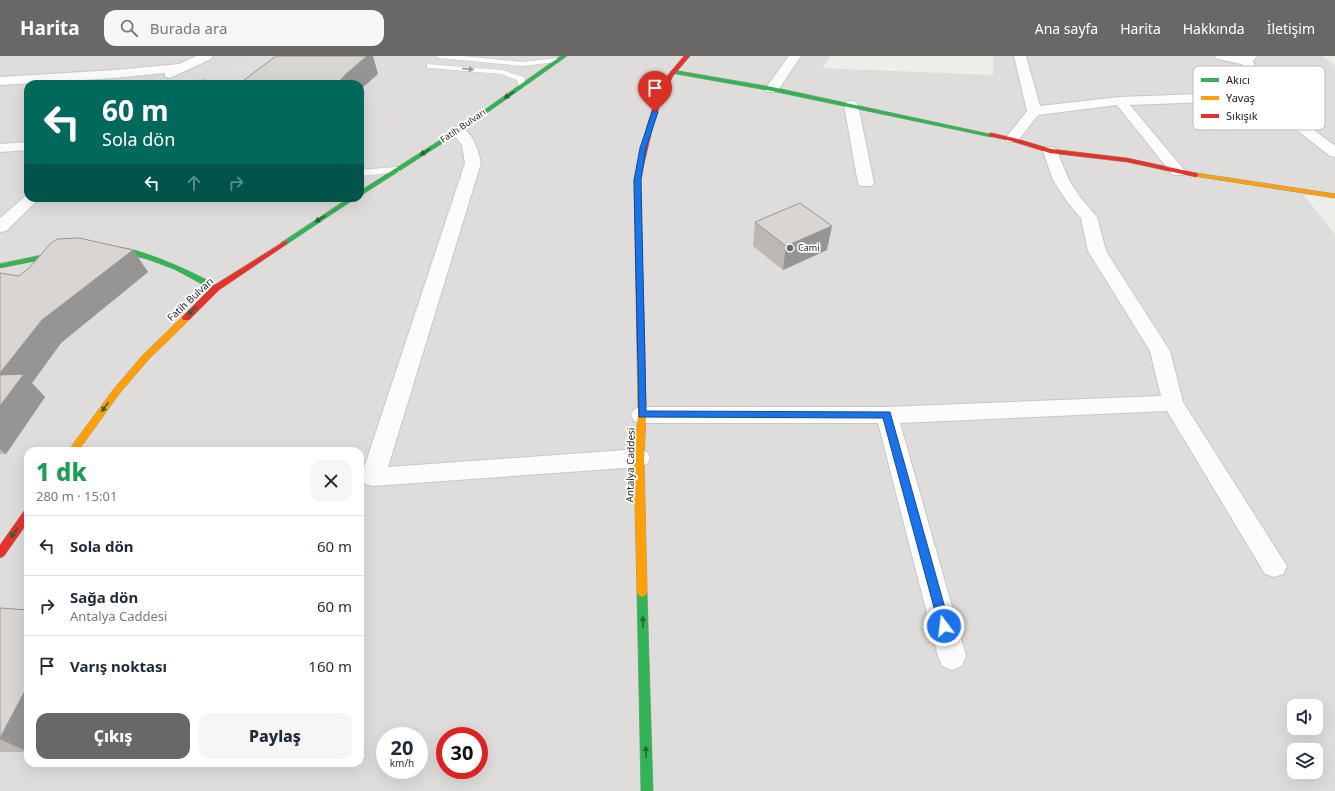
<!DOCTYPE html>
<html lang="tr">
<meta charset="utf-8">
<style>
:root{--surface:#fff;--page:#f6f6f7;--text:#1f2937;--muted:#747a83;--line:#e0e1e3;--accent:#696867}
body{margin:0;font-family:"Noto Sans",sans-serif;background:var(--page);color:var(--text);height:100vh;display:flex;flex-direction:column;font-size:15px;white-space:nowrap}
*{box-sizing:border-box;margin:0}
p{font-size:13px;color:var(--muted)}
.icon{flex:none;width:22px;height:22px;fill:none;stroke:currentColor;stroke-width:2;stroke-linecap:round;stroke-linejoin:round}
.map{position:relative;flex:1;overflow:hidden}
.side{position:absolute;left:24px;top:391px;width:340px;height:320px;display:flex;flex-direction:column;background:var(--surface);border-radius:12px;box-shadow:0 4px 16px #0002}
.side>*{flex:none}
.banner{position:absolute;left:24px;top:24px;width:340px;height:122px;border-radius:12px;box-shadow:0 4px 16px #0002;background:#00695c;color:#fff;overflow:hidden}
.tools{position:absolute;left:1287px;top:643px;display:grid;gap:8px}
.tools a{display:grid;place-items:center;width:36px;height:36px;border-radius:8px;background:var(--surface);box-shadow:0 4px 16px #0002;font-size:20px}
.speed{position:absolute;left:376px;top:671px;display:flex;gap:8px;font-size:20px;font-weight:700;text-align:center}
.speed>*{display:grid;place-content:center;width:52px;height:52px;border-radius:50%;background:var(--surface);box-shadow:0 4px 16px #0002;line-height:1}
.speed small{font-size:10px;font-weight:400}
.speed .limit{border:6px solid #d22;background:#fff;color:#111}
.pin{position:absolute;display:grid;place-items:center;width:34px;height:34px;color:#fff;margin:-41px -17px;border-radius:50% 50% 50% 0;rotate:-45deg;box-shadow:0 0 4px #0007}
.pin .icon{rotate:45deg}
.me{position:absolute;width:44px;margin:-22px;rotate:345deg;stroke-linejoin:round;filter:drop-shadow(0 0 3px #0008)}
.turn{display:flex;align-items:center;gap:14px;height:84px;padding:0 12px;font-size:18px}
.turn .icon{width:52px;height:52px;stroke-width:2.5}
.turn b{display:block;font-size:28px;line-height:34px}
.lanes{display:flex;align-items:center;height:38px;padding:0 12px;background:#0003;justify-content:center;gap:20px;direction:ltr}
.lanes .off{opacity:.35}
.round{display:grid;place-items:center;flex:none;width:42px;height:42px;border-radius:12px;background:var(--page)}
.overview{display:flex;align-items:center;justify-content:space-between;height:68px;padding:0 12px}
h1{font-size:24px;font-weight:800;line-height:30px;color:#1e9e55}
.cta{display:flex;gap:8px;margin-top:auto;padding:8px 12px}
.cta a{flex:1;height:46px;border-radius:12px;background:var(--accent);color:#fff;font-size:16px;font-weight:800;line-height:46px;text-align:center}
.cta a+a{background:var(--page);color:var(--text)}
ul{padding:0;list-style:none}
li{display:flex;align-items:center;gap:12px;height:60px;padding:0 12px;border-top:1px solid var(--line)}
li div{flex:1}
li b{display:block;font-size:15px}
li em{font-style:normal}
header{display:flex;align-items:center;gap:24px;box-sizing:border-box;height:56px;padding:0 20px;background:var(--accent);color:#fff}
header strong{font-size:19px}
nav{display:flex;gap:22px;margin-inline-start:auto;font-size:14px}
.search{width:280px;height:36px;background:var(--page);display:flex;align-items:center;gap:10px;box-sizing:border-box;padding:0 14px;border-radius:12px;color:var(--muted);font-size:15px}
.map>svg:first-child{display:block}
.residential{fill:#dedddb;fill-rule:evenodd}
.parking{fill:#dfdedd}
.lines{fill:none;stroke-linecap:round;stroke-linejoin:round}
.lane-casing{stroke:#c8c7c6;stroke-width:1}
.street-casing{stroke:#c8c7c6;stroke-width:2}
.fast-casing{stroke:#9b9a80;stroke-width:1}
.slow-casing{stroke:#9b9a80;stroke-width:1}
.jam-casing{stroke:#9b9a80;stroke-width:1}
.path{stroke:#ecdada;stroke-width:1.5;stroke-dasharray:1.5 1.5;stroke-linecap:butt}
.lane{fill:#fdfcfc;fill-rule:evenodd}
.street{fill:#fdfcfc;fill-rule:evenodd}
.fast{fill:#30b455;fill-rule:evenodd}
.slow{fill:#ff9f0a;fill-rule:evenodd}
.jam{fill:#e5322d;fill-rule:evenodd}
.wall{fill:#bab7b5}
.shaded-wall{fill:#979593}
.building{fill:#d8d5d2;stroke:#979593}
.oneway{fill:#9a9999}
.oneway2{fill:#286338}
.route{fill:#1a73e8;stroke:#114b97}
.poi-dot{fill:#696867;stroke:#fff;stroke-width:1.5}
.labels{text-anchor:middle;stroke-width:3.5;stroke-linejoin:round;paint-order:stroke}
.far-street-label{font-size:9px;fill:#212121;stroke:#fff}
.far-poi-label{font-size:9px;fill:#212121;stroke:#fff;text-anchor:start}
.street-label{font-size:10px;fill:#212121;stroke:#fff}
.key{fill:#fff;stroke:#bcbcbc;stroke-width:1}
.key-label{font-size:11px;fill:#212121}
</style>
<header>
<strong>Harita</strong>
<div class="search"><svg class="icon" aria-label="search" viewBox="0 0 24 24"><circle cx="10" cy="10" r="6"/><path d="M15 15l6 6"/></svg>Burada ara</div>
<nav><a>Ana sayfa</a><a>Harita</a><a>Hakkında</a><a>İletişim</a></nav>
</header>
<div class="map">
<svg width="1335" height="735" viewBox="0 0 1335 735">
<rect width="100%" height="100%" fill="#efedea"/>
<path class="residential" d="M0,0H830L822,12L993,19V0H1323L1335,10V140L1304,139L1335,179V735H0ZM28,28H360V142H28ZM28,395H360V707H28ZM1294,650H1316V672H1294ZM385,680H419V714H385ZM445,680H479V714H445ZM1294,694H1316V716H1294Z"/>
<path class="parking" d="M266,0H322L277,28H199L241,5Z"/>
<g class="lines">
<defs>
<g id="lane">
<path d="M435,0H462L522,6L557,2L561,4L557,6L522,10L439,2Z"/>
<path d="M427,8L502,14L524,21L526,30L519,32L517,24L501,18L430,12H427Z"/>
<path d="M397,111L400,112V116L360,120V114Z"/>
</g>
<g id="street">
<path d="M196,0H213L211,3L170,22L165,21V17L115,22L0,29V21L115,14L179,8Z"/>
<path d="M789,0H801L777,36H767L765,33Z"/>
<path d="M1014,0H1026L1040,50L1120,41L1253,36L1242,8L1217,3L1215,0H1257L1253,5L1267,38L1335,90V101L1330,100L1258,44L1130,49L1186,116L1183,119H1173L1117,49L1038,59L1017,86H1007L1005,83L1027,55Z"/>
<path d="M851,45L856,46L858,49L874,127L872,130H860L858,127L844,49L846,46Z"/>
<path d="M458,71C473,74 478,94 481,107L388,411L639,393L647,396L650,402L647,408L639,411L373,430L365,428L361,421L465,107L462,89L451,75L453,72Z"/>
<path d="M28,86V94L0,96V88Z"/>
<path d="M1050,91L1055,92L1057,95L1069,124L1080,141L1097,161L1106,195L1170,295L1183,346L1287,510L1283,518L1274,521L1265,518L1167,355L900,367L966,600L962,610L952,614L942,610L938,600L878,367H642L634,365L631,359L634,353L642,351H887L1161,340L1150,295L1088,195L1081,162L1068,147L1053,124L1043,95L1045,92Z"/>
<path d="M28,138V142H40L6,175L0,176V162Z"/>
</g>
<g id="fast">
<path d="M561,0H567L460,76L360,140V135L456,74Z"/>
<path d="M673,14L772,31L994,79L991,81L772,35L671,17L670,16Z"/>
<path d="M349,142H356L287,188H283L281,187Z"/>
<path d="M104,191C129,187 179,210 201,221C207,224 215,227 220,232L216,234H213L174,213L147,203L122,197L104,195Z"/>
<path d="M67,194L71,196L70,198L0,212V208Z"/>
<path d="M642,531L646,533L647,536L653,735H641L637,536L638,533Z"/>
</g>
<g id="slow">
<path d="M1196,117L1335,138V142L1194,120V118Z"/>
<path d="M186,259L189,260L190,262L189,264L148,304L119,338L78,395H68L113,334L142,300L183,260Z"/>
<path d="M641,292L645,295L646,359L644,402L647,536L646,539L642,541L638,539L637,536L634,402L638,359L637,295Z"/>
</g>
<g id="jam">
<path d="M684,0H690L673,20L662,42L653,70L640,125L645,295L641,298L637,295L634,125L647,70L656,42L668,19Z"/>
<path d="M991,77L1014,82L1051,93L1127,102L1196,117L1199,119L1196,121L1127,106L1050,97L1011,85L989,80V78Z"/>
<path d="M285,185L287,186V188L219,234L189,264H183L182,262L183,260L213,230Z"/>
<path d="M28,454V466L4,500L0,502V489L24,455Z"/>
</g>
</defs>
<use href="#lane" class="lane-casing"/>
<use href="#street" class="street-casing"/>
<use href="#fast" class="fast-casing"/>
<use href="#slow" class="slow-casing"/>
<use href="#jam" class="jam-casing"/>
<path class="path" d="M382,58L428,70"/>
<use href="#lane" class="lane"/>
<use href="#street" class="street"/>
<use href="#fast" class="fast"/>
<use href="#slow" class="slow"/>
<use href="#jam" class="jam"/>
</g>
<g class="wall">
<path d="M755,166L827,194L783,214L753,190Z"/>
<path d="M133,194L148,216L61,287L32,327L45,341L6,398H0V217L19,220Z"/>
<path d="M0,552L28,696H0Z"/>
</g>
<g class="shaded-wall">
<path d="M367,0H373L378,18L360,34V28H337L346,18Z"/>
<path d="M832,170L827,194L783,214L786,190Z"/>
<path d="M133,194L148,216L61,287L32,327L45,341L6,398L0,393V317L42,264Z"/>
<path d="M28,629V696L0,683Z"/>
</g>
<g class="building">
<path d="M276,0H367L346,18L337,28H239Z"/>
<path d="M202,24L238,28H197Z"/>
<path d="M800,147L832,170L786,190L755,166Z"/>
<path d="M79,182L133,194L42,264L0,317V217L19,220L30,211L51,187L57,183Z"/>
<path d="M24,318L0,350V319Z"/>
<path d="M0,552L28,554V629L0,682Z"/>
</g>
<defs><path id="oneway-solid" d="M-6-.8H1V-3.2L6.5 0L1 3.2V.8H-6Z"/></defs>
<use class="oneway" href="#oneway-solid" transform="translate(468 13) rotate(5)"/>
<g class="oneway2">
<use href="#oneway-solid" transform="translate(509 39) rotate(145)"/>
<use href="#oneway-solid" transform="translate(425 96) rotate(148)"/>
<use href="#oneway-solid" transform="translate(320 163) rotate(147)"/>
<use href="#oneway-solid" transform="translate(192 255) rotate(136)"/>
<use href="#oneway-solid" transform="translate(105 351) rotate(126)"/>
<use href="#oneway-solid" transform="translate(14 477) rotate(126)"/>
<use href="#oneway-solid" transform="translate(643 566) rotate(-91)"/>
<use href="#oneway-solid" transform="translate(646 696) rotate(-91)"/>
</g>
<path class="route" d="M655,54L658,56L646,92L641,124L646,355L890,356L950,570L948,574L944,575L940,574L939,570L883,362L639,361L634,124L640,92L652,56Z"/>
<circle class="poi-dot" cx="790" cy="192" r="4"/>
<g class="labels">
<g class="far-street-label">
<text transform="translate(463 70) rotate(-34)" y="3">Fatih Bulvarı</text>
</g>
<g class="far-poi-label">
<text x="798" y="195">Cami</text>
</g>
<g class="street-label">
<text transform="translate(190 243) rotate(-43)" y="4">Fatih Bulvarı</text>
<text transform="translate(630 409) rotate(-89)" y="4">Antalya Caddesi</text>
</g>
</g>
<rect x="1193" y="10" width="132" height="64" rx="6" class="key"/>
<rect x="1201" y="22" width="18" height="4" fill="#30b455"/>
<rect x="1201" y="40" width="18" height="4" fill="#ff9f0a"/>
<rect x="1201" y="58" width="18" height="4" fill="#e5322d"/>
<g class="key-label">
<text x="1226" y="28">Akıcı</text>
<text x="1226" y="46">Yavaş</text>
<text x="1226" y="64">Sıkışık</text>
</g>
</svg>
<div class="tools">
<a><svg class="icon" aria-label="sound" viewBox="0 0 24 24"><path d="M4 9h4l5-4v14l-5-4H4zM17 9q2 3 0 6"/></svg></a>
<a><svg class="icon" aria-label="layers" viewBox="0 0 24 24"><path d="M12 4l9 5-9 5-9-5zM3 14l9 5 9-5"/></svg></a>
</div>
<div class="speed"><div>20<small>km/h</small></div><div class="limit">30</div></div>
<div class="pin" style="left:655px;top:56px;background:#d93025"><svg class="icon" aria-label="arrive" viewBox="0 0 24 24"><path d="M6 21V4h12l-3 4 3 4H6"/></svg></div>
<svg class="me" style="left:944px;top:570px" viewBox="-20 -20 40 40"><circle r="17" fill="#1a73e8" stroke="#fff" stroke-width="3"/><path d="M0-11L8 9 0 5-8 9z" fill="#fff"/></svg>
<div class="banner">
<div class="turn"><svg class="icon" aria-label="left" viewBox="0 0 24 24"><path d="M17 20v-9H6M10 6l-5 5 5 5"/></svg><div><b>60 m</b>Sola dön</div></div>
<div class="lanes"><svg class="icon" aria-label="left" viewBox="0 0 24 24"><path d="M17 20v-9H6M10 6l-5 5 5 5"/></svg><svg class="icon off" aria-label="ahead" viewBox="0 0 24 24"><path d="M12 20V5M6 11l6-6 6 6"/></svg><svg class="icon off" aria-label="right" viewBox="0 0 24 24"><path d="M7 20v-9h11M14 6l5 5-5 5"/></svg></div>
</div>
<section class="side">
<div class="overview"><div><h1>1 dk</h1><p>280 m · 15:01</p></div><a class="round"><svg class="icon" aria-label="close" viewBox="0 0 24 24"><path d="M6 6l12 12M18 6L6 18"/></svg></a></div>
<ul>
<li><svg class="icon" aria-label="left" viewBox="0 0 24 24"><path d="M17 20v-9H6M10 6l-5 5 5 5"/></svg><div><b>Sola dön</b></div><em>60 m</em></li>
<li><svg class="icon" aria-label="right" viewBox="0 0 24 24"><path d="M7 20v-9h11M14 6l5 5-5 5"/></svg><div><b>Sağa dön</b><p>Antalya Caddesi</p></div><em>60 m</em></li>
<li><svg class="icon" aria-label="arrive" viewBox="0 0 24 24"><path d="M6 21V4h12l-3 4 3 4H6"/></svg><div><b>Varış noktası</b></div><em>160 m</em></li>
</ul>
<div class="cta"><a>Çıkış</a><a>Paylaş</a></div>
</section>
</div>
